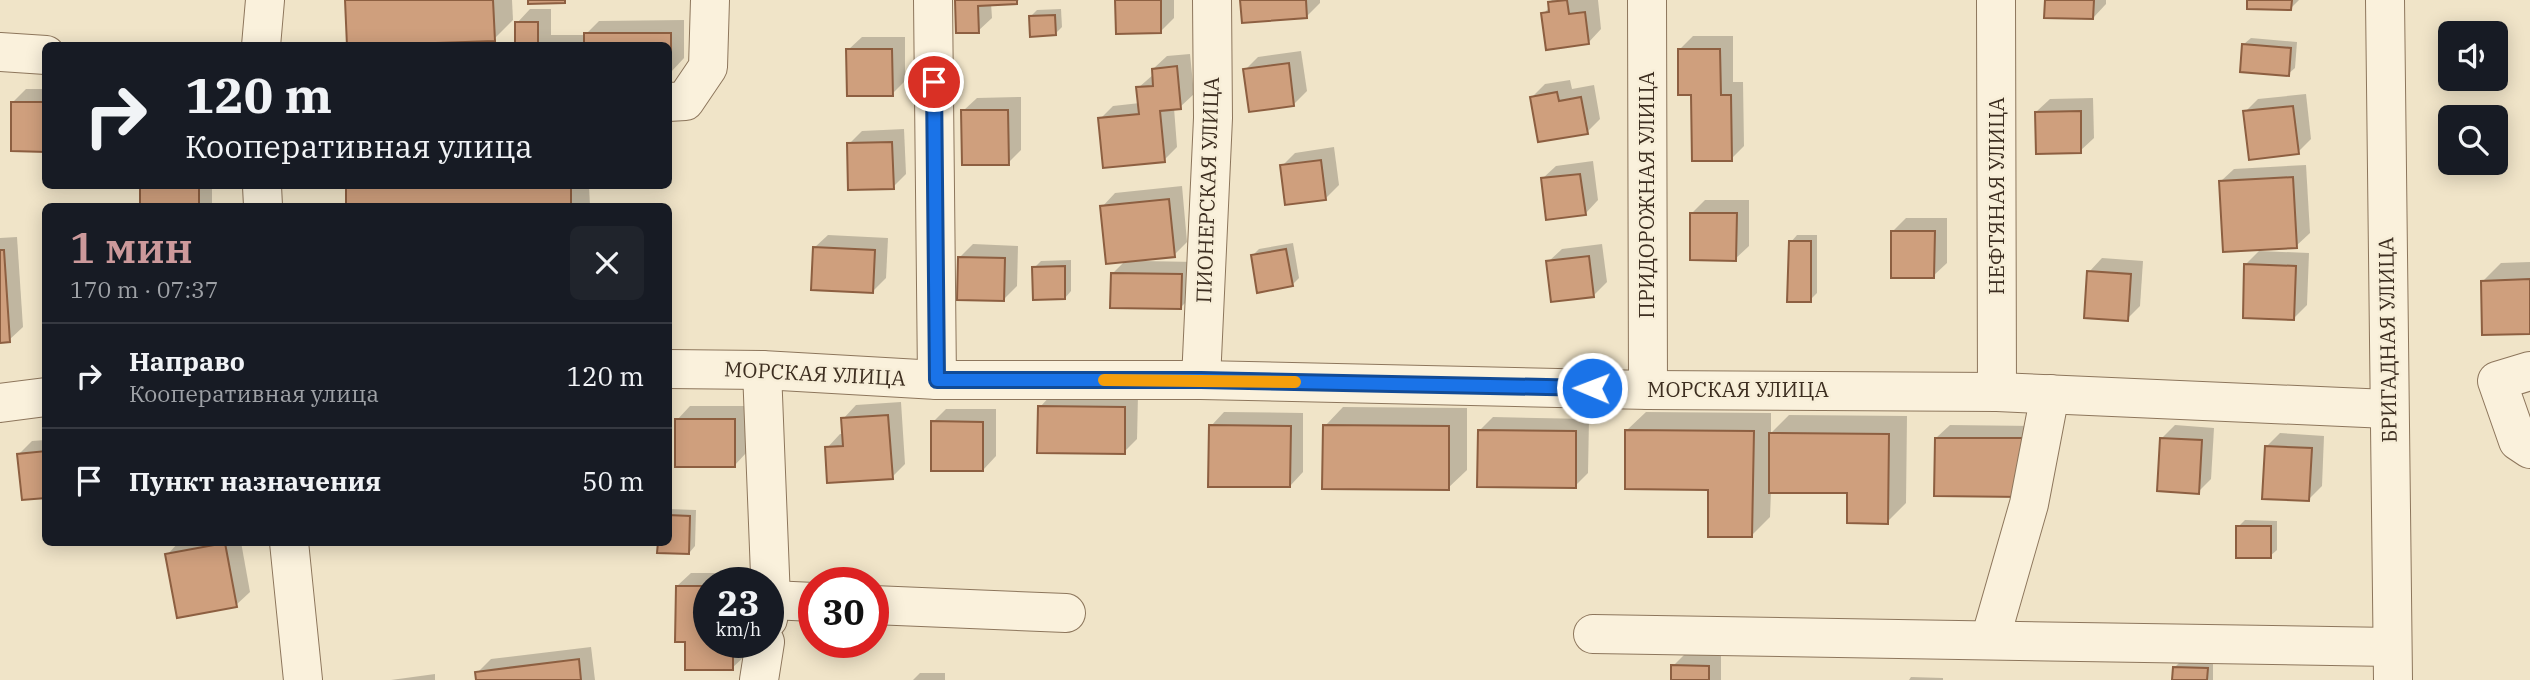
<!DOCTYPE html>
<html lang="ru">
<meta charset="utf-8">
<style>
:root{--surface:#171b24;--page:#20242c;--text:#f1f3f6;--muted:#9ea1a6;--line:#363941;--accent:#cc999b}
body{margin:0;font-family:"IBM Plex Serif",serif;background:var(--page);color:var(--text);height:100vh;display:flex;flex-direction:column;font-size:26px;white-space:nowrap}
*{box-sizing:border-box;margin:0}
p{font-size:23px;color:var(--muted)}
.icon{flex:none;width:38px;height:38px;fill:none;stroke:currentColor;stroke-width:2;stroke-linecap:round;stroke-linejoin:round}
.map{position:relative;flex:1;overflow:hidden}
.details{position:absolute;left:42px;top:203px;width:630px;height:343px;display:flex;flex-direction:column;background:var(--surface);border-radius:10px;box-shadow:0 4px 18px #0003}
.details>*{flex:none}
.top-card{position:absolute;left:42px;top:42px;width:630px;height:147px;border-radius:10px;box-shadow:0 4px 18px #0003;background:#171b24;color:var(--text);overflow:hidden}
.fabs{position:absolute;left:2438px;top:21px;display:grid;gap:14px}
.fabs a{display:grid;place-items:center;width:70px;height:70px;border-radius:10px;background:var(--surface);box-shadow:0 4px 18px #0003;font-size:35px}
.speed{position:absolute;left:693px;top:567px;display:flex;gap:14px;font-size:35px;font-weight:700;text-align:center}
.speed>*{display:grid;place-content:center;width:91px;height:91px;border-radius:50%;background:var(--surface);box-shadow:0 4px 18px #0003;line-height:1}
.speed small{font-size:18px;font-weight:400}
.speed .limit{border:10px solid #d22;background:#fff;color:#111}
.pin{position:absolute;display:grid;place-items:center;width:60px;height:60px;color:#fff;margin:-30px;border:4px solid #fff;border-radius:50%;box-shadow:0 2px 7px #0007}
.me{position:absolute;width:77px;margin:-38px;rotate:271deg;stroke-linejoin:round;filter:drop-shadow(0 0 5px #0008)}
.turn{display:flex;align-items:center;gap:24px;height:147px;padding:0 28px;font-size:32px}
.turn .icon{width:91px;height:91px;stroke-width:2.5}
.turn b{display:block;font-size:49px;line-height:60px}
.round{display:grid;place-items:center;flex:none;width:74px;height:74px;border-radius:10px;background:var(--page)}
.overview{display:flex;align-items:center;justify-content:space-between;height:119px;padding:0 28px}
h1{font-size:42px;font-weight:600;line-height:52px;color:var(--accent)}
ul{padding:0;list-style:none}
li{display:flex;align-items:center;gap:21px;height:105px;padding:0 28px;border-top:2px solid var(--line)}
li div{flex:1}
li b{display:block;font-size:26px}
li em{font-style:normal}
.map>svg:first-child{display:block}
.shadow{fill:#0003}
.building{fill:#cf9f7d;stroke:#8d5f41;stroke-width:2}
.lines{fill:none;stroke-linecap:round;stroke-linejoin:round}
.minor-casing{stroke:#8d765c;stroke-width:40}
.minor{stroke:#faf1dc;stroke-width:38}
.route-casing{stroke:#114b97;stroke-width:18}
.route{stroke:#1a73e8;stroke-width:12}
.slow{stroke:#f59e0b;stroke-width:12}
.labels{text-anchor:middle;stroke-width:5;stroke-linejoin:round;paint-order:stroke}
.street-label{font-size:21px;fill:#3d2e20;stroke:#f7eed8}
</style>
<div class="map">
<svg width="2530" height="680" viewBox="0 0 2530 680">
<rect width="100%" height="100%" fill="#f0e4c8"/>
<g class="shadow">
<path d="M347,0H512L513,20L494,39Z"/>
<path d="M957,0H1019L1016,3H991L992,18L978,31Z"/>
<path d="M1117,0H1174V18L1161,31Z"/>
<path d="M1242,0H1320V3L1307,16Z"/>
<path d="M1552,0H1598L1601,29L1588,43L1543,14L1550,7L1549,3Z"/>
<path d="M2047,0H2106V4L2093,18Z"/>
<path d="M2249,0H2299L2291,8Z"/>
<path d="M530,9H551V35H585L599,21L684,20V58L671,72L668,46H517V23Z"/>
<path d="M1061,9L1062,27L1055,34L1030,17L1037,10Z"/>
<path d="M1693,36H1733V82H1743L1744,146L1731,159L1692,93L1679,50Z"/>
<path d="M862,37H905V81L892,94L848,50Z"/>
<path d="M2251,38L2297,42L2295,68L2288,74L2244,44Z"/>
<path d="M1301,51L1307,91L1293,105L1245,70L1258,57Z"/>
<path d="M1190,54L1194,94L1180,107L1174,108L1177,147L1164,160L1100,119L1113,106L1140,103L1138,88L1154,74L1153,69L1167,56Z"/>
<path d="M1570,80L1572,89L1594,85L1600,119L1587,132L1532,97L1545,84Z"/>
<path d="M26,89H46V150L13,102Z"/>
<path d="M2306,94L2311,139L2298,152L2245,112L2258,99Z"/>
<path d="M1021,97V150L1008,163L963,111L977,98Z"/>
<path d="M2093,98L2094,138L2080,151L2036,112L2050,99Z"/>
<path d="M904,129L906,174L893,187L849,144L862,131Z"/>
<path d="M1334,147L1339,185L1326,198L1282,166L1295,153Z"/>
<path d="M1593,161L1598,200L1585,214L1542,179L1556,166Z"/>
<path d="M2306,165L2310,233L2296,246L2220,182L2234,169Z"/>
<path d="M145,186H212V206H142L141,189Z"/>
<path d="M347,186H589L590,206H348Z"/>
<path d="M1182,186L1187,242L1174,255L1143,258V261L1195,262L1194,294L1181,307L1112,274L1126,260L1102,207L1115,193Z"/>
<path d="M1705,200H1749V246L1735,259L1691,214Z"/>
<path d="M1906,218H1947V263L1933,276L1893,231Z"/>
<path d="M828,235L888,238L886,278L873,291L814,248Z"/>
<path d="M1797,235H1817V293L1810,300L1791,242Z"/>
<path d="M17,237L23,327L9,340L0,341V238Z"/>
<path d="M1293,243L1299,278L1292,285L1252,256L1259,249Z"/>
<path d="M973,244L1018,246L1017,286L1003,300L960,257Z"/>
<path d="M1602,244L1607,282L1593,296L1548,262L1562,249Z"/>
<path d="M2259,251L2309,253L2307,305L2294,318L2246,264Z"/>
<path d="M2102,258L2143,261L2140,306L2127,319L2089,272Z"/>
<path d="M1071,260V291L1065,298L1034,268L1041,261Z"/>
<path d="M2530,262V332L2483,281L2501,263Z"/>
<path d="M1053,393L1138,395L1137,439L1124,452L1040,407Z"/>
<path d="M901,402L905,464L892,477L827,448L840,434H844L843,419L856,405Z"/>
<path d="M690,406H748L747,452L734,466L677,420Z"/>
<path d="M1343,407L1467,408V470L1448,488L1325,426Z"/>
<path d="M946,409H996V456L983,470L933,422Z"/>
<path d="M1224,412L1303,413V472L1290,486L1211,426Z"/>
<path d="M1646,412L1771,413V433L1789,415L1907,416L1906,503L1887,522L1849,492L1771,491L1770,517L1752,535L1710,488L1627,430Z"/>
<path d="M1493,417L1589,419L1588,473L1575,486L1479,431Z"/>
<path d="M1950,425L2035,426L2021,495L1936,438Z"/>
<path d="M2175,425L2214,428L2211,479L2198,492L2161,439Z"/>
<path d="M2280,433L2324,436L2322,486L2309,499L2266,447Z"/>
<path d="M46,440V496L19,454L32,441Z"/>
<path d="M668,509L696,510L695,546L689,553L668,542Z"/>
<path d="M2245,520L2277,521V550L2270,556L2238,527Z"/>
<path d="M179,542H241L250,592L236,605L167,555Z"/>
<path d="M691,573H751V583H709V642H746V655L732,668L687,640L677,586Z"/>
<path d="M591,647L595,680H478L477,673L491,659Z"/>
<path d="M1686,653H1721V680H1673V666Z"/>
<path d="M2181,661L2213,662V680H2174V668Z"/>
<path d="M920,673H945V680H913Z"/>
<path d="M435,674V680H391Z"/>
<path d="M1911,677L1943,678V680H1909Z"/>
</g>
<g class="building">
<path d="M345,0H493L495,41L347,46Z"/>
<path d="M528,0H565V3L528,4Z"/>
<path d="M955,0H1017V4L978,6L979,33H956Z"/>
<path d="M1115,0H1161V33L1116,34Z"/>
<path d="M1240,0H1306L1307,18L1242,23Z"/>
<path d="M1567,0L1569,14L1585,12L1589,44L1546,50L1541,13L1549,12L1548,2Z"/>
<path d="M2045,0H2094L2093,19L2044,18Z"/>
<path d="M2247,0H2292L2291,10L2247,9Z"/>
<path d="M1055,15L1056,35L1030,37L1029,16Z"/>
<rect x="515" y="22" width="23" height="24"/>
<path d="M584,33H671V73H668V46H584Z"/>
<path d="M2242,44L2291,48L2289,76L2240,72Z"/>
<path d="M846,49H892L893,96H847Z"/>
<path d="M1678,49H1720L1721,95H1731L1732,161H1692L1691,95H1678Z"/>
<path d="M1289,63L1294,106L1249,112L1243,69Z"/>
<path d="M1177,66L1181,109L1160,111L1165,162L1103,168L1098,118L1139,114L1136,87L1153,86L1152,69Z"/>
<path d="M1557,92L1559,101L1581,97L1588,134L1538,142L1530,97Z"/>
<path d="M11,102H46V152L11,151Z"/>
<path d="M2293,106L2299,154L2249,160L2243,111Z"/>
<path d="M961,110H1008L1009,165H962Z"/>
<path d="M2081,111V153L2036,154L2035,112Z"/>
<path d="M892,142L894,189L848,190L847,143Z"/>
<path d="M1321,160L1326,200L1285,205L1280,165Z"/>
<path d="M1580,174L1586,215L1546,220L1541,178Z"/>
<path d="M2293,177L2297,248L2223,252L2219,181Z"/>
<rect x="346" y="186" width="225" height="20"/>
<path d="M199,187V206H140V188Z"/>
<path d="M1169,199L1175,257L1106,264L1100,206Z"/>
<path d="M1690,213H1737L1736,261L1690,260Z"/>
<path d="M1891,231H1935L1934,278H1891Z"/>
<path d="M1789,241H1811V302H1787Z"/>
<path d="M813,247L875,250L873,293L811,290Z"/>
<path d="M1286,249L1293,286L1257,293L1251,255Z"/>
<path d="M0,250H4L10,342L0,343Z"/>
<path d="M1589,256L1594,297L1551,302L1546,261Z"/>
<path d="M958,257L1005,258L1004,301L957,300Z"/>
<path d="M2244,264L2296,266L2294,320L2243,318Z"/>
<path d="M1065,266V299L1033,300L1032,267Z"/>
<path d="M2087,271L2131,274L2128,321L2084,318Z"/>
<path d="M1111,273L1182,274L1181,309L1110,308Z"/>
<path d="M2530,279V334L2482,335L2481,281Z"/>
<path d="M1038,406L1125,407V454L1037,453Z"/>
<path d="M888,415L893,479L827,483L825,447L843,446L841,418Z"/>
<rect x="675" y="419" width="60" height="48"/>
<path d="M931,421L983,422V471H931Z"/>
<path d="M1209,425L1291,426L1290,487H1208Z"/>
<path d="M1323,425L1449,426V490L1322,489Z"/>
<path d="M1478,430L1576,431V488L1477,487Z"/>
<path d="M1625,430L1754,431L1752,537H1708V490L1625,489Z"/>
<path d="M1769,433L1889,434L1888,524L1847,523V493H1769Z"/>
<path d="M1935,438H2022V497L1934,496Z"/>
<path d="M2160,438L2202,440L2199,494L2157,491Z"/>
<path d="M2265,446L2312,448L2309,501L2262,499Z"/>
<path d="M46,451V498L22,500L17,454Z"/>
<path d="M668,515L690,516L689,554L657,553L658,542H668Z"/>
<rect x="2236" y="526" width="35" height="32"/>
<path d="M225,543L237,607L177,618L165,554Z"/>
<path d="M676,586H709V642H733V670H685V642H675Z"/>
<path d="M579,659L581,680H476L475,672Z"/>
<path d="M1671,665L1709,666V680H1671Z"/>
<path d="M2173,667L2208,668L2207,680H2172Z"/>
</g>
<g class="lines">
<defs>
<g id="minor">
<path d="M933,0L937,380"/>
<path d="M1647,0L1648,390"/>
<path d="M1996,0L1997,392"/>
<path d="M2385,0L2393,680"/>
<path d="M261,46L265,0"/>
<path d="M0,52L46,55"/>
<path d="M668,102L685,101L708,67L710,0"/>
<path d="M262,186L263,206"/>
<path d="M668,369L762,370L937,380H1201L1648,390L1997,392L2388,409"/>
<path d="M762,370L771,600L768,619"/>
<path d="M2530,371L2497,381L2518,441L2530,449"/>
<path d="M1201,380L1213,118L1212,0"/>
<path d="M0,403L46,397"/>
<path d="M289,542L303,680"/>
<path d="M771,600L814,602"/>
<path d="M873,605L1066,613"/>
<path d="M1593,634L2392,647"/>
<path d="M1990,640L2029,504L2050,394"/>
<path d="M759,680L765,642"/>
</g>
</defs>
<use href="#minor" class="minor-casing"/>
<use href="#minor" class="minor"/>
</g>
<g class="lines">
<defs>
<path id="route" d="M934,82L937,380H1201L1592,388"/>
</defs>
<use href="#route" class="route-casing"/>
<use href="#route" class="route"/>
<path class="slow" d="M1104,380L1295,382"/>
</g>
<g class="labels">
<g class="street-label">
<text transform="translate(1208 190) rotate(-88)" y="7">ПИОНЕРСКАЯ УЛИЦА</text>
<text transform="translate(1647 195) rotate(-90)" y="7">ПРИДОРОЖНАЯ УЛИЦА</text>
<text transform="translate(1997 196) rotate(-90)" y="7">НЕФТЯНАЯ УЛИЦА</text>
<text transform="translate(2388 340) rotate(-91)" y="7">БРИГАДНАЯ УЛИЦА</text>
<text transform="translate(815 374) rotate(3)" y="7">МОРСКАЯ УЛИЦА</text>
<text x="1738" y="397">МОРСКАЯ УЛИЦА</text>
</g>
</g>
</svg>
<div class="fabs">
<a><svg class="icon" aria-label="sound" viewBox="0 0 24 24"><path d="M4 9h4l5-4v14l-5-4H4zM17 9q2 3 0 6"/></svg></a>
<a><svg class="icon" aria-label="search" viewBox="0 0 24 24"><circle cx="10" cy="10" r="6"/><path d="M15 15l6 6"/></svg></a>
</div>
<div class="speed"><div>23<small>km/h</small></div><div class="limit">30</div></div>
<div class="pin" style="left:934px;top:82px;background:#d93025"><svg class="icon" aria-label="arrive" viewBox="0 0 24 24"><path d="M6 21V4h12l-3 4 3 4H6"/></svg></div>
<svg class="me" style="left:1592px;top:388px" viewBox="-20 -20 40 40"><circle r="17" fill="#1a73e8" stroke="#fff" stroke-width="3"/><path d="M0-11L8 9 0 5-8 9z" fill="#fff"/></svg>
<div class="top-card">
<div class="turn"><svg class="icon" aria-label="right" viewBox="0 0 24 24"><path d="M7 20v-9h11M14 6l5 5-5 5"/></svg><div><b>120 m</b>Кооперативная улица</div></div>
</div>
<section class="details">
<div class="overview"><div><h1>1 мин</h1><p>170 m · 07:37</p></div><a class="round"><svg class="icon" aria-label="close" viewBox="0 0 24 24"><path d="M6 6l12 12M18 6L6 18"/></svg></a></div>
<ul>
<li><svg class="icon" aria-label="right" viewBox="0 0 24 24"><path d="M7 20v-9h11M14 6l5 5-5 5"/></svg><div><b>Направо</b><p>Кооперативная улица</p></div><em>120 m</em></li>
<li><svg class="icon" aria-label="arrive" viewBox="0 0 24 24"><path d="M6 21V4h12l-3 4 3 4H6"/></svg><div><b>Пункт назначения</b></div><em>50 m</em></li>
</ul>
</section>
</div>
